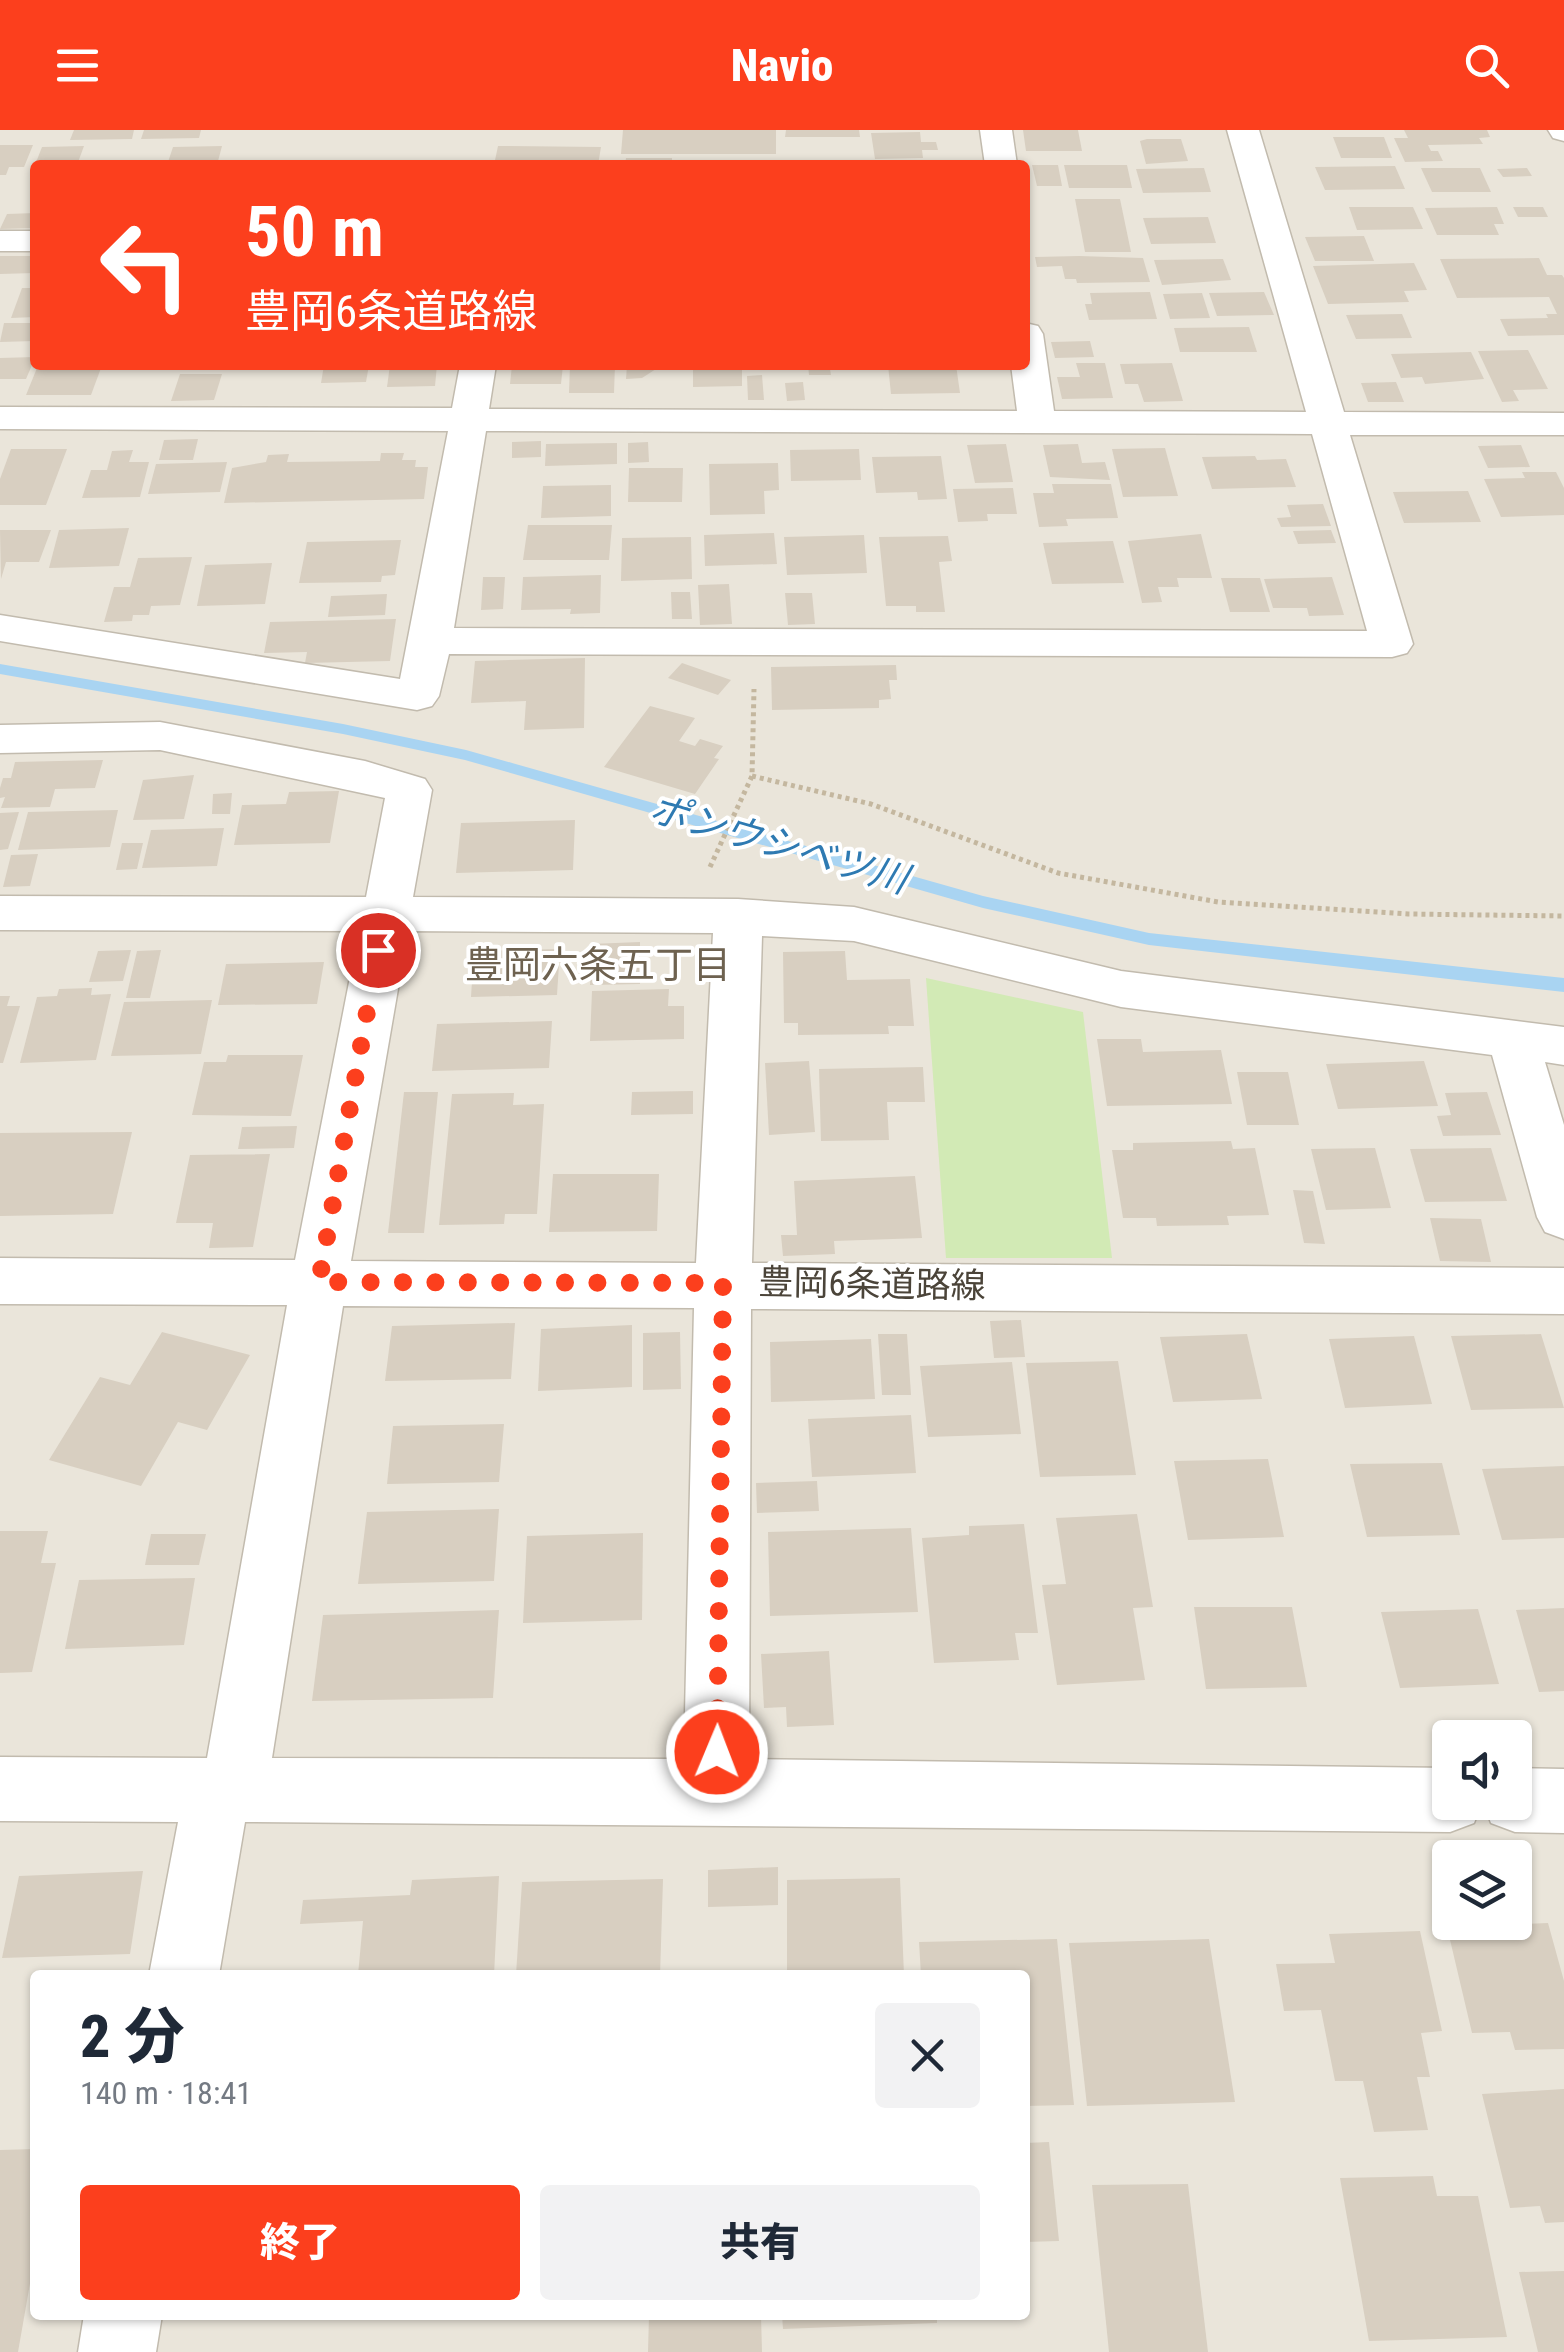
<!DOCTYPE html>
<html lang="ja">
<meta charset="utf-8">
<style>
:root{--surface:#fff;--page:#f2f2f3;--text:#1f2937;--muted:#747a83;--accent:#fc3f1d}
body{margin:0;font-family:"Roboto Condensed","Noto Sans JP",sans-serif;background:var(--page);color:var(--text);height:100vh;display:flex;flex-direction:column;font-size:38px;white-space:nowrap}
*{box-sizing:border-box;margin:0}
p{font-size:32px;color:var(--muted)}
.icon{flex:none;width:55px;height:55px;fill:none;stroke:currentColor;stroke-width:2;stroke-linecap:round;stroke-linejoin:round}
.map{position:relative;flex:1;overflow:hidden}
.panel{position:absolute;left:30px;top:1840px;width:1000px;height:350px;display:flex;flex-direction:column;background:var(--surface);border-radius:10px;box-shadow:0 2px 8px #0004}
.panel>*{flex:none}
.top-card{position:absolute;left:30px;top:30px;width:1000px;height:210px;border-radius:10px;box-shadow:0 2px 8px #0004;background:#fc3f1d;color:#fff;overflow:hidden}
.fabs{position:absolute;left:1432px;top:1590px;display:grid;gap:20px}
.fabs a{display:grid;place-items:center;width:100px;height:100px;border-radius:10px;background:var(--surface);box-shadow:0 2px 8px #0004;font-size:50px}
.pin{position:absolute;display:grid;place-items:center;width:85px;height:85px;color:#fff;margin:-42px;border:5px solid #fff;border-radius:50%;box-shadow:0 2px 10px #0007}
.me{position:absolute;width:110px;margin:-55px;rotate:1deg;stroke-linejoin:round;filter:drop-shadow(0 0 8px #0008)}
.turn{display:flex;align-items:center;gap:35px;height:210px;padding:0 50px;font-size:45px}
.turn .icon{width:130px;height:130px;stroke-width:2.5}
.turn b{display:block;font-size:70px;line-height:85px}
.round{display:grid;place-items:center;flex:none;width:105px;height:105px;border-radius:10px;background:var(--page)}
.head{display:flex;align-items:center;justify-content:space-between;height:170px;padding:0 50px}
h1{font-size:60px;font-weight:800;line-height:75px}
.button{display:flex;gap:20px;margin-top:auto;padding:20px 50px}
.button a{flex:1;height:115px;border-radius:10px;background:var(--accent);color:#fff;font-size:40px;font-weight:800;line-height:115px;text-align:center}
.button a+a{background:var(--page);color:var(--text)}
header{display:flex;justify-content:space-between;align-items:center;height:130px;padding:0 50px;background:var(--accent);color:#fff;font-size:45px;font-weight:800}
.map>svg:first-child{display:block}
.residential{fill:#eae5da;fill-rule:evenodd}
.green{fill:#d2eab5}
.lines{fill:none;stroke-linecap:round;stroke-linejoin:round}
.stream{fill:#a9d4f2;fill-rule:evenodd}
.building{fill:#d8cfc1}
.minor-casing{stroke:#c2bbae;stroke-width:3}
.path{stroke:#c4b79f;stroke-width:5;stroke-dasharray:4 4;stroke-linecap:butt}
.minor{fill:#fff;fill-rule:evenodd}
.route{stroke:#fc3f1d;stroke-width:18;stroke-dasharray:0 32.4}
.labels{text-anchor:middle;stroke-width:8;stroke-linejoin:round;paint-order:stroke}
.street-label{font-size:35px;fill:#4b4439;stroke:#fff}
.water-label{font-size:38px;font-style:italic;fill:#2e7ab2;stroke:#fff}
.neighbourhood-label{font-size:38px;fill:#6e6250;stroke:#fff}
</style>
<header><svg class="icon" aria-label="menu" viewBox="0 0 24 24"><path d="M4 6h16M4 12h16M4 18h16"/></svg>Navio<svg class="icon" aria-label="search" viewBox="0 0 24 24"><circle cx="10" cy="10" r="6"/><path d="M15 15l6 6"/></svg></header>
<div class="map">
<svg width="1564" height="2222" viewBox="0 0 1564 2222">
<rect width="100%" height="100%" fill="#f6f3ec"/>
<path class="residential" d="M0,0H1564V2222H0ZM35,35H1025V235H35ZM1450,1608H1515V1672H1450ZM1450,1728H1515V1792H1450ZM35,1845H1025V2185H35Z"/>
<path class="green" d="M926,848L1083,882L1112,1128H946Z"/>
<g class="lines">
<path class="stream" d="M0,534L343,594L466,620L983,766L1149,803L1564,848V862L1149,815L983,778L465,630L343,604L0,544Z"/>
</g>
<g class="building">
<path d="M74,0H134L132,9L70,10Z"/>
<path d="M144,0H201L199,8L141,9Z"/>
<path d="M623,0H776V24H621Z"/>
<path d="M786,0H859L860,7H785Z"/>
<path d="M1023,0H1078L1082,21H1026Z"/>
<path d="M1404,0H1487L1490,7L1479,8L1483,14L1428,15L1431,21H1438L1443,31L1405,32L1394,8H1408Z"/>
<path d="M920,2L921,12H936L938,20H922L923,28L875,29L871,3Z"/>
<path d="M1333,7H1384L1392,28H1341Z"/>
<path d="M1147,9H1181L1188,31L1146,34L1140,11Z"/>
<path d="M0,15H33L24,37H9L6,45H0Z"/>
<path d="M84,16L77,35H35L42,17Z"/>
<path d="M222,16L217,35H167L173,17Z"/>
<path d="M498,16L601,17L598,35H494Z"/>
<path d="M626,28H672V35H625Z"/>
<path d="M1032,35H1058L1062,56H1037Z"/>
<path d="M1064,35H1127L1132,58H1069Z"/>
<path d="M1395,36L1405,59L1325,60L1315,37Z"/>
<path d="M1204,38L1211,62L1143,63L1136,39Z"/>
<path d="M1421,38H1480L1491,62H1432Z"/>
<path d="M1527,38L1532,46L1503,47L1497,39Z"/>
<path d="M1075,69H1120L1131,122H1085Z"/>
<path d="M1349,77H1413L1423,99L1357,100Z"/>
<path d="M1497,77L1504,94H1494L1499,105H1437L1425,78Z"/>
<path d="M1513,77H1543L1548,87H1518Z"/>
<path d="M35,83V98L0,99L7,84Z"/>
<path d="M1208,87L1216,113L1151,114L1143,88Z"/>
<path d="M1364,106L1374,131H1315L1305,107Z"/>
<path d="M0,126H35V143L0,144Z"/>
<path d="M1079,126L1143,128L1150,152L1077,153L1076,149H1065L1062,136L1037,137L1035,127Z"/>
<path d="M1539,128L1547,145H1562L1564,148V205L1508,206L1500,189L1548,188L1546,184H1557L1549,167L1457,168L1440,129Z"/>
<path d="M1223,129L1231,150L1162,155L1154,130Z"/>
<path d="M1414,133L1427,160L1404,161L1409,172L1328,174L1313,136Z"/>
<path d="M22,158H35V187L11,188Z"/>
<path d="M1150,162L1157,189L1089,190L1085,174H1092L1090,163Z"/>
<path d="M1264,162L1274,185L1217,186L1209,163Z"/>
<path d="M1202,163L1210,188L1170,189L1163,164Z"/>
<path d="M1402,184L1412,208L1356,209L1346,185Z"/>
<path d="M4,193H35V211L0,212Z"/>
<path d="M1249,197L1257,222H1180L1174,198Z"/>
<path d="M1090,211L1094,227L1055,228L1051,212Z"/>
<path d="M1528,220L1548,259L1513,260L1519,271L1502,272L1478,221Z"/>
<path d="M1471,222L1484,249L1425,254L1422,247L1401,248L1391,224Z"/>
<path d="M0,228L35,227V228L26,249H0Z"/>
<path d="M1076,233H1105L1113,268L1062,269L1057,247H1080Z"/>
<path d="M1172,233L1183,271L1144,272L1138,254H1125L1120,234Z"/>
<path d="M324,235H369L366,252L321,253Z"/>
<path d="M390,235H437L435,256L387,257Z"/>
<path d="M512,235H563L561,254H510Z"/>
<path d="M570,235H615L614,263H569Z"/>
<path d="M627,235H656V239L642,248L626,249Z"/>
<path d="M693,235H742V256L693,257Z"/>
<path d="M749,235H801V239L749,240Z"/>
<path d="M808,235H845V238L830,239L831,245H809Z"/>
<path d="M888,235H956L960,263L891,264Z"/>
<path d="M37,238H101L91,265H26Z"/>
<path d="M180,244H222L214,270L171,271Z"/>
<path d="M762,245L764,270H748L747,246Z"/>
<path d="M803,252L805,270L787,271L785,253Z"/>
<path d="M1396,252L1404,272H1368L1361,253Z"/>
<path d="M198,309L193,330H159L164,310Z"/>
<path d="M541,311V327L512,328V312Z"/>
<path d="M648,312L649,332L628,333V313Z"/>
<path d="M617,313V334L545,336L546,314Z"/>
<path d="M1006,314L1013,352L975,353L967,315Z"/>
<path d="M1078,314L1082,333L1105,332L1110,350L1050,347L1043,315Z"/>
<path d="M1521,315L1530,337L1488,338L1478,316Z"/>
<path d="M1165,318L1178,366L1123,367L1112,319Z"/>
<path d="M11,319H67L46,375H0V349Z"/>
<path d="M859,319L861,350L791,351L790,320Z"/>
<path d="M133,320L129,332H149L140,367L82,368L91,340H107L112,321Z"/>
<path d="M381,323H404L402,330H416L415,337H428L424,369L224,373L232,338L266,332L268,325L289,324L287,332L380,331Z"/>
<path d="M941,326L947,369L918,370L917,362L876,363L872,327Z"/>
<path d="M1255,326L1257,330L1286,329L1296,357L1212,359L1202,327Z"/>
<path d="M227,332L220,362L148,364L156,334Z"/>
<path d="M778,333L779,360L764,361L765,384L710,385L709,334Z"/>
<path d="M629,338H683L682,372H628Z"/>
<path d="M1522,342H1556L1564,358V385L1501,387L1484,349L1525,348Z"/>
<path d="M1052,354H1111L1118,388L1066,389L1068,396L1039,397L1033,363H1054Z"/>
<path d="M611,355V386L541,388L543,356Z"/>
<path d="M1013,358L1017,384H987L988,391L958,392L953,359Z"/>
<path d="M1468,361L1481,392L1404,393L1393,362Z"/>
<path d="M1323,374L1331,396L1281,397L1277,388L1291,387L1287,375Z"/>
<path d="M528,395H612L609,430H523Z"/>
<path d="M129,398L119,436L49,438L59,400Z"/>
<path d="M0,400H51L39,432H6L1,449Z"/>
<path d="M1331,400L1336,413L1298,414L1293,401Z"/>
<path d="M774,403L777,434L705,436L704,405Z"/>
<path d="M1201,404L1212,448H1177L1179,457H1158L1162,472L1142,473L1128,411Z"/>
<path d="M864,405L867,443L787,445L784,407Z"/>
<path d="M948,406L952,431L939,432L945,482H916V476H886L879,407Z"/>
<path d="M691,407L692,449L621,451L622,408Z"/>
<path d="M401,410L395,445L382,446L381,452L299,453L307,412Z"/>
<path d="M1113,411L1124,453L1052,454L1043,413Z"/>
<path d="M192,427L180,475L151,476L149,485H133L132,491L104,492L114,457H130L138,428Z"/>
<path d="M272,433L265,474L197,476L205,435Z"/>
<path d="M601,445L600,483L570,484L571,479L521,480L523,447Z"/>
<path d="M483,447H505L503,479L481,480Z"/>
<path d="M1332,447L1344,485L1309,486L1307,478H1273L1264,449Z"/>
<path d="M1221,448H1260L1270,482H1230Z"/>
<path d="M729,454L732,494L700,495L698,455Z"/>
<path d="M671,462H690L692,489H672Z"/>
<path d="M785,463H812L815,494L788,495Z"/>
<path d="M387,464L385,485L328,487L331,466Z"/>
<path d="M396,489L390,531L305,533L307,522L264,523L270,492Z"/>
<path d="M585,528L584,598L524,600L526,571L471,573L475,531Z"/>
<path d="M682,533L731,550L718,565L668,548Z"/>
<path d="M896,535L897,550H889L891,569L879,570V578L772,580L771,537Z"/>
<path d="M650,576L695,588L679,611L695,616L700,609L723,616L714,628L719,629L695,664L604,637Z"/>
<path d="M103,630L95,658L55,659L50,677L1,678L5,667L0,668V658L3,648H11L15,632Z"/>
<path d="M194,645L184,689L133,690L143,650Z"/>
<path d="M339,661L330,713L234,715L242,675L286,674L289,662Z"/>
<path d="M232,663L230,684H212L213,664Z"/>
<path d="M118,680L110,717L18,720L28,682Z"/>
<path d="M19,682L8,719L0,720V683Z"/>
<path d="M575,690L573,740L456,743L461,693Z"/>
<path d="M224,698L217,736L142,738L151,700Z"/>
<path d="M122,713H143L137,739L116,740Z"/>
<path d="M38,724L30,756L3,757L11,725Z"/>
<path d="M640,812V854L590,855L591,814Z"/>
<path d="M560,819L557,865L471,867L474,821Z"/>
<path d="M131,820L123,851L89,852L98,821Z"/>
<path d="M161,820L150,868H126L137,821Z"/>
<path d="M845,821L847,850L910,849L914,896H888L889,904L798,905V893H784L783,822Z"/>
<path d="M324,832L317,874L218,875L226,834Z"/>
<path d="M92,858L91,865L111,864L96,930L20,933L37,867L57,866L59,859Z"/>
<path d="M669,859L668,876H684V909L590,911L592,861Z"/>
<path d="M0,866H10L7,876H20L3,933H0Z"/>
<path d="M212,870L201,924L111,926L124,872Z"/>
<path d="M552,891L549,938L432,941L437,894Z"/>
<path d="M1097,909H1141L1143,922L1221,920L1232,974L1107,976Z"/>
<path d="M228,925H303L291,986L192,985L204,932H226Z"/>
<path d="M809,931L815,1002L769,1005L765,933Z"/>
<path d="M1424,931L1438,976L1338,979L1326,934Z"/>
<path d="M923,937L925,972H887L889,1010L821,1011L819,939Z"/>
<path d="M1237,942H1288L1299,995H1247Z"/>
<path d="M693,961V984L631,985L632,962Z"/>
<path d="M404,962H438L424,1103H388Z"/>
<path d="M1487,962L1501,1005L1443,1006L1437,986L1451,985L1445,963Z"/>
<path d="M514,963L513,975L544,974L537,1084H505L504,1094L439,1095L452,964Z"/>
<path d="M297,996L294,1018L238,1019L242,997Z"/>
<path d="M132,1002L113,1084L0,1086V1003Z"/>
<path d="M1231,1011L1233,1019L1255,1018L1269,1085L1227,1086L1229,1095L1157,1096L1156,1088H1123L1112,1020H1133V1013Z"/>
<path d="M1375,1018L1391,1078L1326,1080L1311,1019Z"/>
<path d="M1491,1018L1507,1071L1425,1072L1410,1019Z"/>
<path d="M270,1024L253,1117L209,1118L213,1093H176L190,1025Z"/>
<path d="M553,1044H659L657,1101L549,1102Z"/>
<path d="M915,1046L922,1108L834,1111L835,1124L783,1126L781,1105H797L794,1051Z"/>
<path d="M1293,1060L1313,1061L1325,1114L1304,1113Z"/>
<path d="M1430,1088L1481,1089L1491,1132L1440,1131Z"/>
<path d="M1021,1190L1025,1227L994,1228L990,1191Z"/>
<path d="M515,1193L511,1249L385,1251L392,1196Z"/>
<path d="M632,1195V1257L538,1261L541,1199Z"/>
<path d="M162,1202L250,1225L207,1300L178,1292L141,1356L49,1330L100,1247L130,1255Z"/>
<path d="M680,1202L681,1259L643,1260V1203Z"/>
<path d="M878,1204H907L911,1265H882Z"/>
<path d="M1247,1204L1262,1269L1173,1272L1160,1207Z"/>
<path d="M1541,1204L1564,1278L1471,1280L1451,1206Z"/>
<path d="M1414,1206L1432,1274L1345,1278L1329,1209Z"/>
<path d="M871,1209L875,1269L771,1272L770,1212Z"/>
<path d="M1118,1231L1136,1345L1040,1347L1026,1233Z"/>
<path d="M1012,1232L1021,1304L928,1307L920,1236Z"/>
<path d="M911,1285L916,1343L812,1347L808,1289Z"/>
<path d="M504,1294L499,1352L387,1354L393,1296Z"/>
<path d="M1268,1329L1284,1407L1188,1410L1174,1331Z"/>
<path d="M1442,1333L1460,1405L1367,1407L1350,1334Z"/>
<path d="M1564,1336V1408L1502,1410L1482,1339Z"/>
<path d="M817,1351L819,1381L757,1383L756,1353Z"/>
<path d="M499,1379L494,1451L358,1454L367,1382Z"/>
<path d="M1137,1384L1153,1477L1133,1478L1145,1550L1057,1555L1042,1455L1066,1454L1056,1388Z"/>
<path d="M1024,1394L1038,1503H1015L1019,1530L934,1533L922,1408L969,1405V1396Z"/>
<path d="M911,1398L918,1482L770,1486L768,1402Z"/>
<path d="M0,1401H48L41,1433H56L32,1542L0,1543Z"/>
<path d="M643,1403L642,1490L523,1493L527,1406Z"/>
<path d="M151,1404H206L199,1435H145Z"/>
<path d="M195,1448L184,1515L65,1519L79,1450Z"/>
<path d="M1194,1477H1292L1307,1557L1206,1559Z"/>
<path d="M1564,1478V1561L1539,1562L1516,1480Z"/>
<path d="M1478,1479L1499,1554L1400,1558L1381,1482Z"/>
<path d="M499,1480L493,1568L312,1571L323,1485Z"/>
<path d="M829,1521L834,1595L787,1597L786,1577L764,1578L761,1524Z"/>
<path d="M778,1737V1775L708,1777V1740Z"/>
<path d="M143,1741L130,1824L2,1828L19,1746Z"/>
<path d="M499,1746L494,1845H358L363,1791L300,1794L303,1770L410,1765L412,1750Z"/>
<path d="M900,1748L904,1845H787V1750Z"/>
<path d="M663,1749L660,1845H516L522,1752Z"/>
<path d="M1548,1793L1564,1851V1919L1515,1920L1510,1902L1472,1903L1447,1797Z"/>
<path d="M1420,1801L1442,1901L1421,1903L1430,1947H1417L1428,2000L1374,2002L1363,1951H1335L1321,1880L1284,1881L1276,1834L1335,1833L1329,1804Z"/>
<path d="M1057,1809L1074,1975L1025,1976V1845H921L919,1812Z"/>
<path d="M1209,1809L1235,1972L1087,1976L1069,1813Z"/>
<path d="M1564,1959V2092L1545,2093L1540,2076L1510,2078L1482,1964Z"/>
<path d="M1049,2012L1059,2111L1025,2112V2013Z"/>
<path d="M35,2019V2125L18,2222H0V2020Z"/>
<path d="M1433,2046L1437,2066H1478L1507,2207L1369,2211L1340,2048Z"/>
<path d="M1188,2054L1208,2222H1109L1092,2055Z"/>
<path d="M1564,2141V2222H1538L1519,2142Z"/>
<path d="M649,2185H761L762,2222H648Z"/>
<path d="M782,2185H937V2193L783,2199Z"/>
</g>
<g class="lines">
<defs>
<g id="minor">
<path d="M980,0H1012L1017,35H985Z"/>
<path d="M1227,0H1259L1344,282L1564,283V305H1350L1413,514L1407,523L1392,527L449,524L439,566L432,576L417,580L0,511V485L400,549L448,301L0,299V277L452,278L460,235H496L489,279L1017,281L1011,235H1025V193L1038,196L1043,204L1054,281L1306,282ZM486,301L1312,304L1367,501L454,498Z"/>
<path d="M1548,0H1564V11L1553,8Z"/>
<rect x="0" y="101" width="35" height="20"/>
<path d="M160,592L365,631L425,649L432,660L413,767L738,769L854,777L1121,841L1564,897V935L1545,932L1564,995V1109L1545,1102L1537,1087L1492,925L1121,877L854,811L762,806L752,1133L1564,1138V1184L751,1179L749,1629L1450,1638V1672H1482L1474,1693L1450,1702L245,1692L219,1845H149L178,1692L0,1691V1627L207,1628L287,1175L0,1174V1128L295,1130L359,801L0,800V766L366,767L385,668L160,620L0,623V595ZM408,801L713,803L696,1133L351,1131ZM343,1176L694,1178L684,1629L272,1628Z"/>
<path d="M1515,1638L1564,1639V1703L1515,1702L1491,1693L1483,1672H1515Z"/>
<path d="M84,2185H162L156,2222H78Z"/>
</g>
</defs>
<use href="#minor" class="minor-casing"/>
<g class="path">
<path d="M752,646L871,674L1058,743L1218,772L1408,784L1564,786"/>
<path d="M710,737L752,646L754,559"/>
</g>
<use href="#minor" class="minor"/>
</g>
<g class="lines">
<path class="route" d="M378,820L319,1152L723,1153L717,1622"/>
</g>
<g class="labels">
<g class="street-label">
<text transform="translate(872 1154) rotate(1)" y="12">豊岡6条道路線</text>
</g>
<g class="water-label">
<text transform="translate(779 714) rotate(16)" y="13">ポンウシベツ川</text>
</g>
<g class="neighbourhood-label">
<text x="598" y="848">豊岡六条五丁目</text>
</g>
</g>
</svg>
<div class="fabs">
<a><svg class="icon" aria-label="sound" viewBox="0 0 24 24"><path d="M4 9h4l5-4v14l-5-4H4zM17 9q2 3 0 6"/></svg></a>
<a><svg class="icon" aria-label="layers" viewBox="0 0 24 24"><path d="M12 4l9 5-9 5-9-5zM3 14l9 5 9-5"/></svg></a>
</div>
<div class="pin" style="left:378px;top:820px;background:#d93025"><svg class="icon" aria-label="arrive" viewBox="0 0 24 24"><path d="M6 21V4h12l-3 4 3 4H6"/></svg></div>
<svg class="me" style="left:717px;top:1622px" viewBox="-20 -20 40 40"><circle r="17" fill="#fc3f1d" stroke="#fff" stroke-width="3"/><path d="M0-11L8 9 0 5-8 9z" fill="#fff"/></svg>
<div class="top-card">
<div class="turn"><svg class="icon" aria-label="left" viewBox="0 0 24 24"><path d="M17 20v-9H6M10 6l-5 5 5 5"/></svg><div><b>50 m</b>豊岡6条道路線</div></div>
</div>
<section class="panel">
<div class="head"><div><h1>2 分</h1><p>140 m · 18:41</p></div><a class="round"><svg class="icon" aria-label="close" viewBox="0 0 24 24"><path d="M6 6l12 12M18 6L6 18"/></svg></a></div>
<div class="button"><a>終了</a><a>共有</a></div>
</section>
</div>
